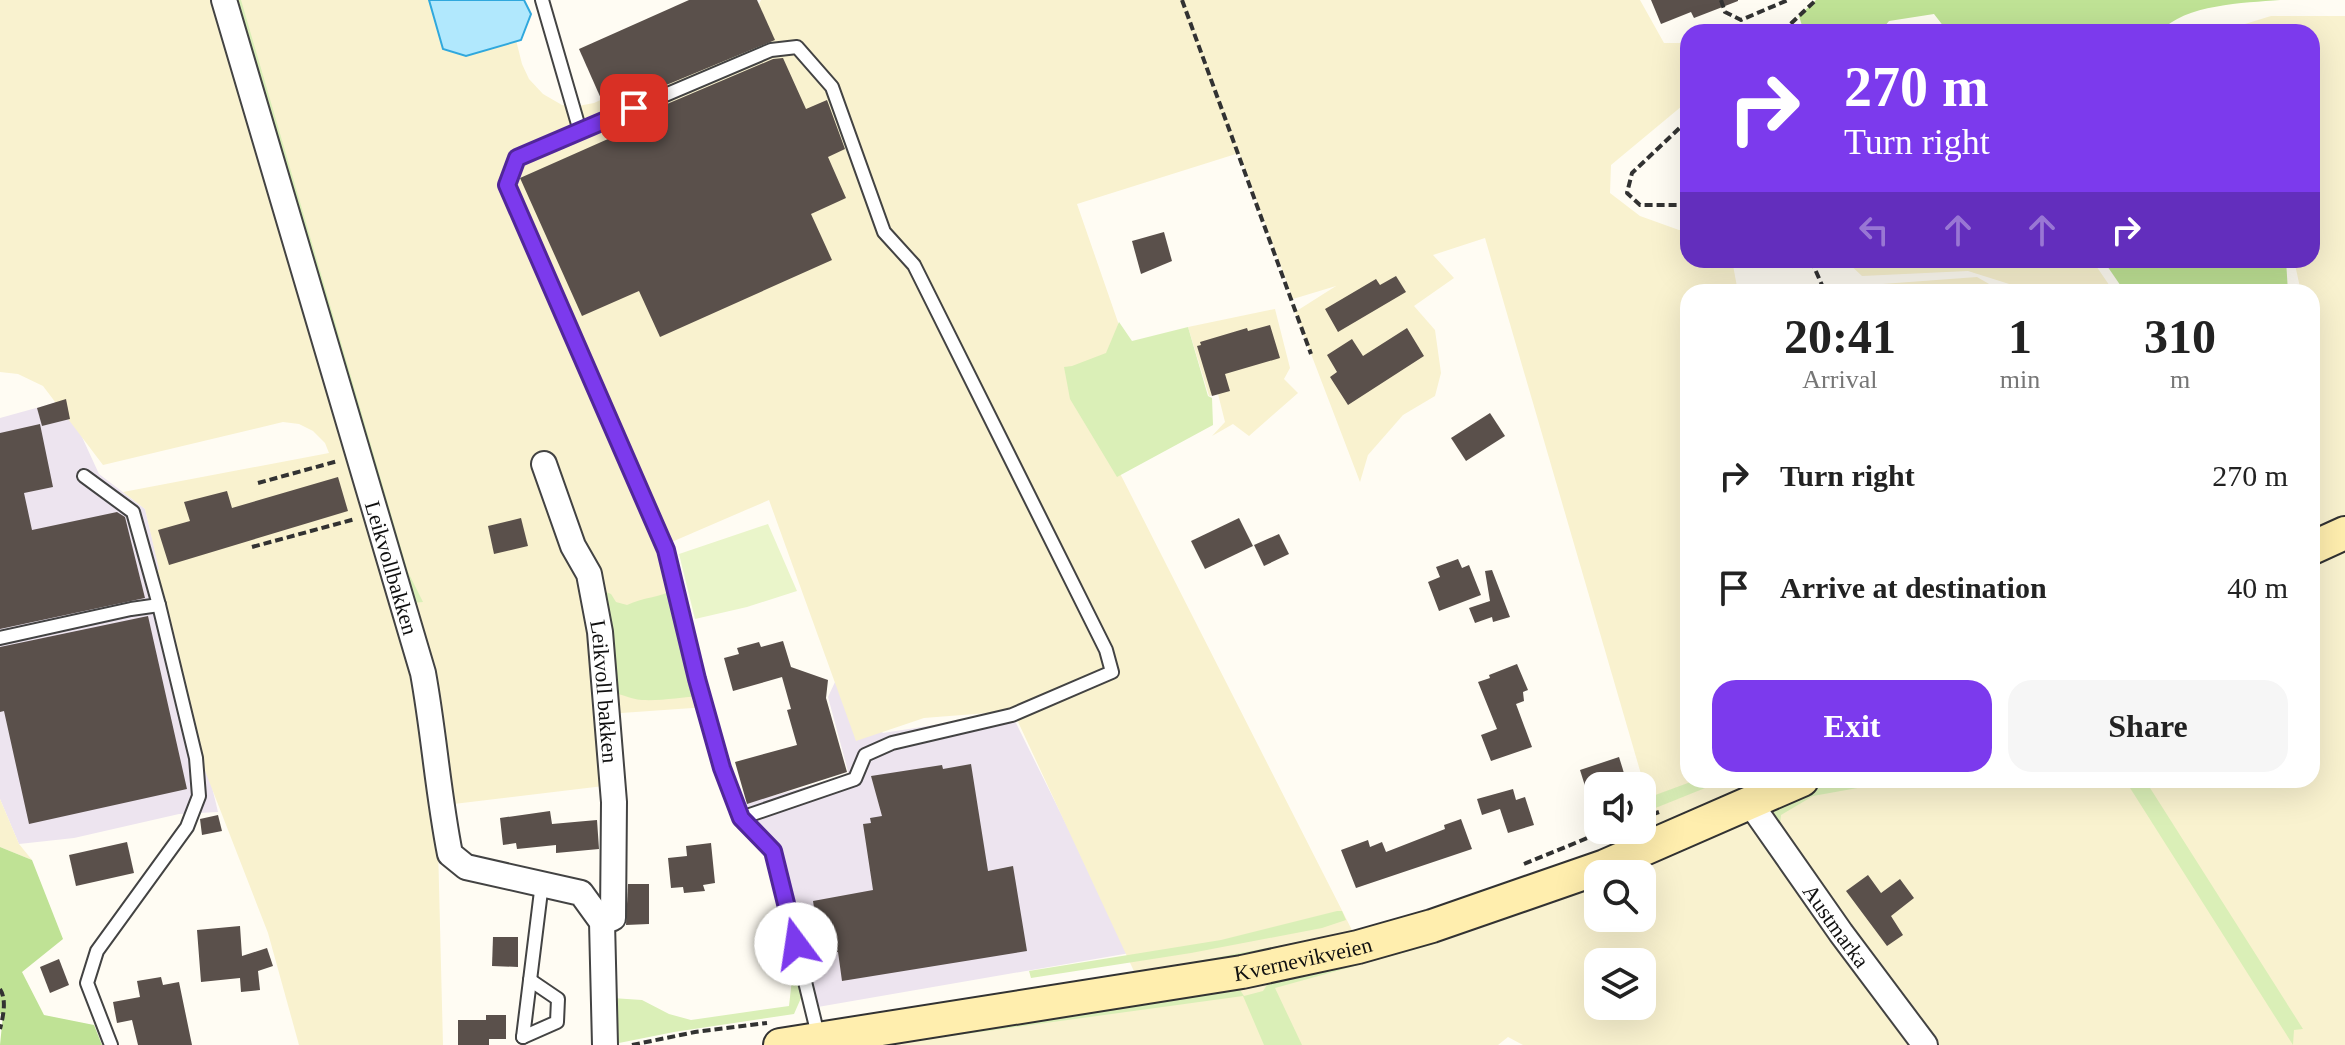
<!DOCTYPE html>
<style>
:root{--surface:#fff;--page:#f6f6f6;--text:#222;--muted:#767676;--accent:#7c3aed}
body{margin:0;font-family:Georgia,serif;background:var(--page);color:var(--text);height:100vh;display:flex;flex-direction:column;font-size:30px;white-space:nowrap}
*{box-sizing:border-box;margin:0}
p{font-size:26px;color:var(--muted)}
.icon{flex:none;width:44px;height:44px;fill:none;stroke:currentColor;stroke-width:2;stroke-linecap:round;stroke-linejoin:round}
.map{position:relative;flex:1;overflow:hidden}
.side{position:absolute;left:1680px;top:284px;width:640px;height:504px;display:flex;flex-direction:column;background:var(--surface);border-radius:24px;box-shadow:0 8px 32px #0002}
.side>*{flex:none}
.top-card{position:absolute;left:1680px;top:24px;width:640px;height:244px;border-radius:24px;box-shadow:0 8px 32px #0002;background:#7c3aed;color:#fff;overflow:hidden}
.tools{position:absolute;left:1584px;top:772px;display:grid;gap:16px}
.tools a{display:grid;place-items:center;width:72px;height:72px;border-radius:16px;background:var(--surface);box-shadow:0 8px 32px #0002;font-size:40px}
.pin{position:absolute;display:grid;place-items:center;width:68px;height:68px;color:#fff;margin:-34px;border-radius:16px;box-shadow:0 4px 12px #0006}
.me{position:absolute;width:88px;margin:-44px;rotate:346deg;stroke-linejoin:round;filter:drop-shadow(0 0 6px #0008)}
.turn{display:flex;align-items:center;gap:28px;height:168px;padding:0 32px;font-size:36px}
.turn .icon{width:104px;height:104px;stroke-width:2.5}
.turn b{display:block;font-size:56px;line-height:68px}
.lanes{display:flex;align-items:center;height:76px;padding:0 32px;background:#0003;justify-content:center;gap:40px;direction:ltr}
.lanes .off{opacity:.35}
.eta{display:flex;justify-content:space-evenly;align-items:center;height:136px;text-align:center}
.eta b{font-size:48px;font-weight:600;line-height:56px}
.action{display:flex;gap:16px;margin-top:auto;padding:16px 32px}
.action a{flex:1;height:92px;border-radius:24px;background:var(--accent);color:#fff;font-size:32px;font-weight:600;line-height:92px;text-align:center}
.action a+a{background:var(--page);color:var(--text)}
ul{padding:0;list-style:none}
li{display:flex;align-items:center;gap:24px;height:112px;padding:0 32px}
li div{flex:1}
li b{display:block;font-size:30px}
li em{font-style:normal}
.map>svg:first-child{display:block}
.industrial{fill:#ede4ef}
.farmland{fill:#f9f2cf;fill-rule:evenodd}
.green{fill:#daefb7}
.forest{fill:#bfe295}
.pitch{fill:#eaf5ca}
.water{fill:#b1e8fd;stroke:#30a8dd;stroke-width:2}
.building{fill:#5a504b}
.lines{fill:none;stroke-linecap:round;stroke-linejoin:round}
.service-casing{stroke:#434343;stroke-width:16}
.minor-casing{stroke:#434343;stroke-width:28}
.secondary-casing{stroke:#323232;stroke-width:36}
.path{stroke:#323232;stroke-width:4;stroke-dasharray:8 4;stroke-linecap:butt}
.service{stroke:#fff;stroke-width:12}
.minor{stroke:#fff;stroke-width:24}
.secondary{stroke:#ffeeae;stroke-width:32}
.route-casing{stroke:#51269a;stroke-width:20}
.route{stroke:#7c3aed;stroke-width:14}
.labels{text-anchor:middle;stroke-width:8;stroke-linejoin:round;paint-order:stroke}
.street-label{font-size:22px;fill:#101010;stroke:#fff}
</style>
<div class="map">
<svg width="2345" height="1045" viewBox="0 0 2345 1045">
<rect width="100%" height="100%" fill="#fffcf3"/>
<g class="industrial">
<path d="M65,400L99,474L145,509L218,812L179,814L74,838L19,844L0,799V418Z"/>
<path d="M835,682L883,733L1011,713L1130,953L812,1008L773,851L736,806L849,775L828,697Z"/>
</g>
<g class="farmland">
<path d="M0,0H506L522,64L529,79L543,94L562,105L578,106L594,103L654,76L754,14L761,0H1640L1664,43H1688V101L1611,165L1610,193L1640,216L1679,230L1688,229V260H1732L1738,292H1688V780H2312V292H2301L2294,260H2312V32H2219L2271,16H2345V1045H1523L1508,1037L1498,1045H778L1139,982L1013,711L924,718L856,741L769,500L667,544L707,707L607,714L612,785L437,806L443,1045H299L268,933L195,745L147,579L159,569L145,509L123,492L329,453L325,443L313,431L299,424L283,422L103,465L43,386L18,374L0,372ZM1239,153L1293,299L1336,286L1295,312L1360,482L1368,455L1403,415L1435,396L1441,373L1435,330L1414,306L1454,278L1433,255L1485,238L1659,836L1357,940L1069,373L1129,354L1077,204ZM1598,874H1642V918H1598ZM1598,962H1642V1006H1598Z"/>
<path d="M1845,260H2092L2114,292H2076L2067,286L2025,289L1968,271L1862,276Z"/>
<path d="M1977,277L2003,292H1830L1855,286Z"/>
<path d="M1275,309L1290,368L1284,379L1298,393L1249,436L1233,424L1212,436L1225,422L1218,394L1209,396L1188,327Z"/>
<path d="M0,799L19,844L32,860L0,847Z"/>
</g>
<g class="green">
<path d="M224,0H241L408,572L423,602L412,603Z"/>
<path d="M1119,322L1132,341L1188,327L1208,396L1212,398L1213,425L1117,477L1070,399L1064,367L1072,366L1106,353Z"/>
<path d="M591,586L611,594L616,602L627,605C643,597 659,598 675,589L701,696C682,697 662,701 642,700C628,699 622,692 605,693Z"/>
<path d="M1696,780H1725L1653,809L1650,797Z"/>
<path d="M1842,780H1876L1863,787L1813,796L1781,815L1779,835L1772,814C1789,792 1816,788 1842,780Z"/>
<path d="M2125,780H2145L2303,1029L2294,1030L2293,1045Z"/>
<path d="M1598,885L1431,945L1275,988L1302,1045H1264L1243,996L885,1045H840L1238,987L1244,996L1263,991L1273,976Z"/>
<path d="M1337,911H1342L1346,920L1322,928L1191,953L1031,978L1029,971L1221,940Z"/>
<path d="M1341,934L1335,942L861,1021L841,1018L1178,965Z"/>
<path d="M797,977L801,998L794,1014L674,1032L614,1044L611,1021L618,1014L612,998L642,1000L669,1014L691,1020L789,1006L792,979Z"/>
</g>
<g class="forest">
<path d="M1816,0H2280C2244,3 2185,4 2160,32H1948L1934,14L1889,21L1880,32H1804L1799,16Z"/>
<path d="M2103,260H2286L2288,292H2125Z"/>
<path d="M0,847L32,860L63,939L22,972L44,1015L94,1025L102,1045H0L3,1015L0,1014Z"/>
</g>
<path class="pitch" d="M768,524L797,591L747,607L695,619L679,554Z"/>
<path class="water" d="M429,0H524L531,14L521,40L466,56L443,49Z"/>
<g class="building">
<path d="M689,0H757L775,40L606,110L579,49Z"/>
<path d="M1651,0H1738V1L1694,18L1691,12L1661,24Z"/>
<path d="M783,58L806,109L827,100L845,149L828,157L846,198L811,214L832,260L660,337L639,291L582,316L520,178L617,135L613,127L773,59Z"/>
<path d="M1164,232L1172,261L1141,274L1132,241Z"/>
<path d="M1396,276L1406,292L1338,332L1325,309L1376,279L1380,285Z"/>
<path d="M1270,325L1280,358L1225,374L1230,391L1212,396L1197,346L1201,345L1200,342L1247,328L1248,331Z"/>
<path d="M1407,328L1424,356L1348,405L1330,377L1337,372L1327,355L1352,339L1363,356Z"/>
<path d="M66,399L70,419L42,426L37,408Z"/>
<path d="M1490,413L1505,436L1466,461L1451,438Z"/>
<path d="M40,424L53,487L24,493L32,530L117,512L125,517L145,598L0,629V433Z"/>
<path d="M338,477L348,511L169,565L158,530L190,521L184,502L227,491L232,508Z"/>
<path d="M521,518L528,546L494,554L488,526Z"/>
<path d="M1239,518L1253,546L1205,569L1191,541Z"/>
<path d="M1279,534L1289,554L1264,566L1254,545Z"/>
<path d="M1458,559L1462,568L1469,565L1481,595L1439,611L1428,582L1440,577L1436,567Z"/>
<path d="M1492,570L1510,617L1493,622L1492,617L1475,623L1469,608L1490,601L1485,571Z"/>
<path d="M148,616L187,789L29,824L4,711L0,712V647Z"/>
<path d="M783,641L791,667L828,680L826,698L847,772L747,804L735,762L797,745L787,710L791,709L782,677L733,691L724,658L739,654L737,648L759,642L761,647Z"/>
<path d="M1517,664L1528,690L1523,692L1524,701L1516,704L1532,747L1491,761L1481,735L1497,729L1478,682L1490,678L1489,675Z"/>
<path d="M1619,757L1628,786H1585L1580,770Z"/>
<path d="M971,764L988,871L1013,866L1027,951L842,981L838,952L821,955L819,938L814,939L810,914H815L813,901L873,890L863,824L871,823L870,818L882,816L871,776L942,765L943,769Z"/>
<path d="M1513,789L1516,800L1525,797L1534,825L1508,833L1500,809L1482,815L1477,799Z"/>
<path d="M550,811L552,824L597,820L599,849L556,853V845L517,849L516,843L503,845L500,818Z"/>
<path d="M218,815L222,831L202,835L200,819Z"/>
<path d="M1461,819L1472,849L1356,888L1341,850L1368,840L1370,847L1382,842L1386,852L1445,829L1444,825Z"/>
<path d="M127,842L134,873L76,886L69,855Z"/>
<path d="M711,843L715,883L703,885L705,891L684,893L683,887L671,888L668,858L687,856L686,846Z"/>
<path d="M1868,875L1881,893L1900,879L1914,898L1891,916L1903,935L1887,946L1846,891Z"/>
<path d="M628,884H649V924L626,925Z"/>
<path d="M240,926L242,956L267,948L273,966L258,971L260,990L241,992L240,978L201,982L197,930Z"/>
<path d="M493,937H518V967L492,966Z"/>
<path d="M59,959L69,985L50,993L40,967Z"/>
<path d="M161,977L163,985L179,982L192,1045H138L132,1020L117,1023L113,1002L140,997L137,981Z"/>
<path d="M486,1015H506V1039H489V1045H458V1020H486Z"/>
</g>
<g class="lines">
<defs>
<g id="service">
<path d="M542,0L580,131"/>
<path d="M797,47L832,87L884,232L914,265L1106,650L1112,672L1012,715L892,743L865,755L855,779L741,818L722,768L697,679L666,550L507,185L517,158L771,50Z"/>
<path d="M84,476L133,512L159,605L196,758L199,796L187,827L97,951L87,983L111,1045"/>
<path d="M0,638L131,609L159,605"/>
<path d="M741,818L773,851L819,1039"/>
<path d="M523,1037L542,883"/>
<path d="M523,1037L557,1022L558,999L530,980"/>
</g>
<g id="minor">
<path id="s1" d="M224,0L423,673C434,733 438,794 450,854L466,867L581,893L602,922L605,1045"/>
<path id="s2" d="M544,464L573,546L589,574L600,632L614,802L613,918L602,922"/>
<path id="s3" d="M1750,803L1841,933L1925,1045"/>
</g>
<g id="secondary">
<path d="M2312,548L2345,533"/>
<path id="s4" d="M780,1045L1242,972L1358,947L1432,926L1605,866L1802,780"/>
</g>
</defs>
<use href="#service" class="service-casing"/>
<use href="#minor" class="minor-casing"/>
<use href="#secondary" class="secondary-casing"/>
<g class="path">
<path d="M1182,0L1311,354"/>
<path d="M1721,0L1725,12L1741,20L1788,0"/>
<path d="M1782,32L1816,0"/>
<path d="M1688,120L1632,173L1627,193L1640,205H1688"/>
<path d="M1811,260L1825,292"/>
<path d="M258,483L338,461"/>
<path d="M252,547L355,519"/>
<path d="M1642,818L1659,812"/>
<path d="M1524,864L1607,830"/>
<path d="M0,989C7,1000 3,1017 0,1029"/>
<path d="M632,1045L695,1032L767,1023"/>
</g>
<use href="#service" class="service"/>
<use href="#minor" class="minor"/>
<use href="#secondary" class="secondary"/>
</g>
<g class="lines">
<defs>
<path id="route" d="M634,108L517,158L507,185L666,550L697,679L722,768L741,818L773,851L796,944"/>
</defs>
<use href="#route" class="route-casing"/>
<use href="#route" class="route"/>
</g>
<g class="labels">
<g class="street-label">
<text dy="8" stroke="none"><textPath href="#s1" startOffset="592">Leikvollbakken</textPath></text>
<text dy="8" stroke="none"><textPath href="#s2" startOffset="238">Leikvoll bakken</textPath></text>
<text dy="8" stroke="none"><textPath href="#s3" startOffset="150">Austmarka</textPath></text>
<text dy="8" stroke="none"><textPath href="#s4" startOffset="530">Kvernevikveien</textPath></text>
</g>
</g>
</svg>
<div class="tools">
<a><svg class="icon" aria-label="sound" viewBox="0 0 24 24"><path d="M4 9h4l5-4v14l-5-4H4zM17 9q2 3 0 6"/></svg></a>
<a><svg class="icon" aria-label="search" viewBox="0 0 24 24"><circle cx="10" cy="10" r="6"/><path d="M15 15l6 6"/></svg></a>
<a><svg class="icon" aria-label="layers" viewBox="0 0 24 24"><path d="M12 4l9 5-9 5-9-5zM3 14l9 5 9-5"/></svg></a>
</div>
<div class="pin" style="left:634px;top:108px;background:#d93025"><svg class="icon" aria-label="arrive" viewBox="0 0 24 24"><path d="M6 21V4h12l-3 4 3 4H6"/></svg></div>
<svg class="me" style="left:796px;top:944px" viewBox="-20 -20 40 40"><circle r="19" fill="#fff"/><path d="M0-13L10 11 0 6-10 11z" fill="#7c3aed"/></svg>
<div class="top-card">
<div class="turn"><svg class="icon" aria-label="right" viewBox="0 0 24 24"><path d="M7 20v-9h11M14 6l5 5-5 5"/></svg><div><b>270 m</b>Turn right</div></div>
<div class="lanes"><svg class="icon off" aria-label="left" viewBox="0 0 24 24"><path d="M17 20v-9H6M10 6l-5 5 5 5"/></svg><svg class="icon off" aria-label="ahead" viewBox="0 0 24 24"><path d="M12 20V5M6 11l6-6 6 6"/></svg><svg class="icon off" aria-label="ahead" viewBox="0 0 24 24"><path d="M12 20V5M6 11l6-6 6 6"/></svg><svg class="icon" aria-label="right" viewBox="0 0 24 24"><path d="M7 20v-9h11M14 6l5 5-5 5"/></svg></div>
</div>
<section class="side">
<div class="eta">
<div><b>20:41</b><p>Arrival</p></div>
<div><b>1</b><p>min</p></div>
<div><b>310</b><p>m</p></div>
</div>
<ul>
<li><svg class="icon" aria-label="right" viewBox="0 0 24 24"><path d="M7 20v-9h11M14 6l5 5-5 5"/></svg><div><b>Turn right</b></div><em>270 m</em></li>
<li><svg class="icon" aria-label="arrive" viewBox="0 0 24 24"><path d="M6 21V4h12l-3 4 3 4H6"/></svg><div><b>Arrive at destination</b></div><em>40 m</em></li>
</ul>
<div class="action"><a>Exit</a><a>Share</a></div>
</section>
</div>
